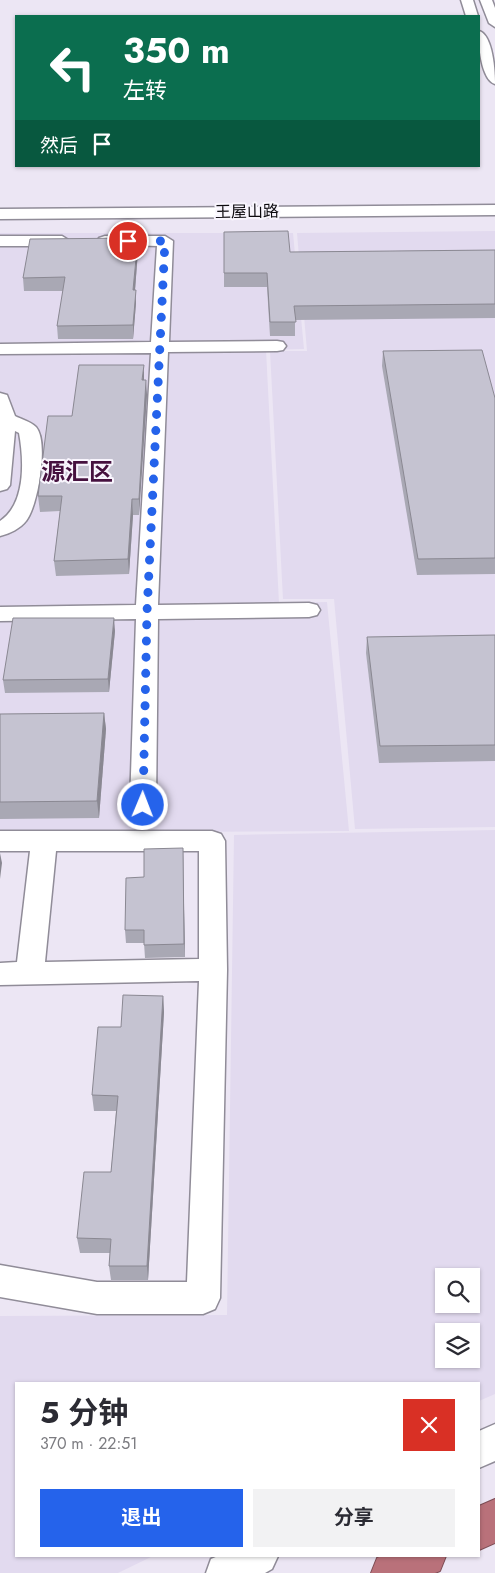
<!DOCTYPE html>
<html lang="zh">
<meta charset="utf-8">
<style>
:root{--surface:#fff;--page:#f2f2f3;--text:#2b2b33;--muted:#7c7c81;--accent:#2563eb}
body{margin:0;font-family:Jost,"Noto Sans SC",sans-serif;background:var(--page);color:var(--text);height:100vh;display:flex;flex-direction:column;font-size:19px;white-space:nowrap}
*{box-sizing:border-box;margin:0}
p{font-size:16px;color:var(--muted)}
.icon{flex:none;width:28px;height:28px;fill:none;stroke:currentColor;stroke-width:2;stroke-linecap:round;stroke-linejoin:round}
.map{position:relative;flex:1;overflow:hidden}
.details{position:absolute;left:15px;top:1382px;width:465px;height:175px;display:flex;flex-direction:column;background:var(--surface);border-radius:0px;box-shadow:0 1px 4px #0004}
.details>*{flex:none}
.hud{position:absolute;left:15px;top:15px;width:465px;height:152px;border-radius:0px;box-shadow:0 1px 4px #0004;background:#0b6e4f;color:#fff;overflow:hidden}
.fabs{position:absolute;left:435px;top:1268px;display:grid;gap:10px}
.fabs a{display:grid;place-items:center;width:45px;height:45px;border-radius:0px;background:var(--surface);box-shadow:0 1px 4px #0004;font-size:25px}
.pin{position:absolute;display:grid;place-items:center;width:42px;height:42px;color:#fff;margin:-21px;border:2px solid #fff;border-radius:50%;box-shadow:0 1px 5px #0007}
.me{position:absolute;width:55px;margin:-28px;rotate:1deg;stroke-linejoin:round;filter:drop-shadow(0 0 4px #0008)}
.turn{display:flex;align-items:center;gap:18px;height:105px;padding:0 25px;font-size:22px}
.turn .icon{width:65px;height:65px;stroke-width:2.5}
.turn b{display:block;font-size:35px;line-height:42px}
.then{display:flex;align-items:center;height:48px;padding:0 25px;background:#0003;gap:10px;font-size:19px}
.round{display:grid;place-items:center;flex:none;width:52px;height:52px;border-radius:0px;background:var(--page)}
.overview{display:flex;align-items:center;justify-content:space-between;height:85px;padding:0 25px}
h1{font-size:30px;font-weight:700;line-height:38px}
.action{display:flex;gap:10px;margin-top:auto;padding:10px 25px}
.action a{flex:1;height:58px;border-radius:0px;background:var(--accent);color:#fff;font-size:20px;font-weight:700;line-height:58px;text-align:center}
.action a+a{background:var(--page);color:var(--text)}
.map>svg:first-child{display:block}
.built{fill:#e2daef;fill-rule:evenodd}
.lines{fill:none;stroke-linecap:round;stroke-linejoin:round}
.minor-casing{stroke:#908c98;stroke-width:3}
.highway-casing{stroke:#7d4d55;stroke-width:2}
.minor{fill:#fff;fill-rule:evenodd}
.highway{fill:#b9717a;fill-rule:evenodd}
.wall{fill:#a9a8b4}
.shaded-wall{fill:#8a8892}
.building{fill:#c5c3d1;stroke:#8a8892}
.route{stroke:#2563eb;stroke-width:9;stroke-dasharray:0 16.2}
.labels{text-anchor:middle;stroke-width:4;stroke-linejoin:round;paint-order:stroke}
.far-street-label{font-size:16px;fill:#0d0b0f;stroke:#f8f5fd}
.far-town-label{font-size:24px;font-weight:bold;fill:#46113f;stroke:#f8f5fd}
</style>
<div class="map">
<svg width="495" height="1573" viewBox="0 0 495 1573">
<rect width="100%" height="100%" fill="#ece6f4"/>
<g class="built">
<path d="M495,231V827L355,829L334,599H283L270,351H307L297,233Z"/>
<path d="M0,233H293L304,349L266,350L279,603L327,602L349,831L0,833Z"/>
<path d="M495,830V1394L479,1401V1384H16V1556H153L118,1573H0V1316L227,1315L234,835ZM471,1276V1304H444V1276ZM444,1331H471V1359H444Z"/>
</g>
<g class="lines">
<defs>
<g id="minor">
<path d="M461,0H473L478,16H466Z"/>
<path d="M480,0H492L495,8V27L489,23Z"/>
<path d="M479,31C493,35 495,72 495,84C481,80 478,43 479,31Z"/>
<path d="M495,205V215L0,219V209Z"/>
<path d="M0,236H62L70,241L62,246H0Z"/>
<path d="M105,236H165L173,241L169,342L277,341L283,342L286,346L283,350L277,351L168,352L158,605L309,603L317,605L320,610L317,615L309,617L158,619L156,805L152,811L143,814L134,811L130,805L136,619L0,621V607L136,605L151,353L0,354V344L151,342L157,246L99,244L97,241L99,238Z"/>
<path d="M0,393L7,395L15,416C21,419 31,422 36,427C49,442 38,506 26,521C21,528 9,534 0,536V521C26,504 24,460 19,433L15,431L10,485L7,489L0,491Z"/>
<path d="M0,831H212L221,834L225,841L227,970L220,1298L215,1309L203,1314H97L0,1297V1265L97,1282H187L199,981L0,985V963L17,962L30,851H0ZM56,851H199V959L45,962Z"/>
<path d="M495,1424V1461L479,1468V1431Z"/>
<path d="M218,1556H278L272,1569L265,1573H206L211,1559Z"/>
</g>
<g id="highway">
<path d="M495,1499V1543L479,1550V1506Z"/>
<path d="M381,1556H446L440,1571L435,1573H371L377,1558Z"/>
</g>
</defs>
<use href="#minor" class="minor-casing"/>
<use href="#highway" class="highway-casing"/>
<use href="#minor" class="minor"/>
<use href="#highway" class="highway"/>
</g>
<g class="wall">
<path d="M224,232L290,252L495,250V318L295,320V336H270L267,287H224Z"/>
<path d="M138,251L135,290L136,303L133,339H58L57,326L63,291H24L23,278Z"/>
<path d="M383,351L495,398V574L417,575L382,366Z"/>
<path d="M144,380L147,395L139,515H133L129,574L56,576L54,561L60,511L40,512L38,496L72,416Z"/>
<path d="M115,631L109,692L5,693L3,680Z"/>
<path d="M495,635V761L379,763L366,653L367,637Z"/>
<path d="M104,713L106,729L99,818L0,819V714Z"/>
<path d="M183,848L185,957L145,958L144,943H126L125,930L144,877Z"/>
<path d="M163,996L164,1012L148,1280H111L109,1266L110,1253H80L77,1238L111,1172L116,1111H94L92,1095L121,1027Z"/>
</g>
<g class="shaded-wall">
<path d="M138,238V251L134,303L133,290Z"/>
<path d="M136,290V303L133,339V325Z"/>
<path d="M144,365V380L142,395V380Z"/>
<path d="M146,380L147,395L139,515V499Z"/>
<path d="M132,499L133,515L129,574L128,559Z"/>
<path d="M114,618L115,631L109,692L108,679Z"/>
<path d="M104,713L106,729L99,818L97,801Z"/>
<path d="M183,848V861L185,957L184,944Z"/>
<path d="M0,853L2,863L0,879Z"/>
<path d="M163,996L164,1012L148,1280L147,1266Z"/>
</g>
<g class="building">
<path d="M288,231L290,252L495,250V304L294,306L296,322H270L267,273H224V232Z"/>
<path d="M138,238L133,290H136L133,325L57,326L65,277L23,278L30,239Z"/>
<path d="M482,350L495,398V558L418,559L383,351Z"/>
<path d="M79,365H144L142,380H146L139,499H132L128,559L54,561L62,496H38L48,416H72Z"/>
<path d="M13,618H114L108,679L3,680Z"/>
<path d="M495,635V745L380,746L367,637Z"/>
<path d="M104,713L97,801L0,802V714Z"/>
<path d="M183,848L184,944L144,945V930H125L126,878L144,877V849Z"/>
<path d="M123,995L163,996L147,1266H109L111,1239L77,1238L84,1172H111L118,1096L92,1095L98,1027H121Z"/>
</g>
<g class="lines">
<path class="route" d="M128,241H165L147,612L143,805"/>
</g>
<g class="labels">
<g class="far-street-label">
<text transform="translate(247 211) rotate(-1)" y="6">王屋山路</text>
</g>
<g class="far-town-label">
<text x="77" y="480">源汇区</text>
</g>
</g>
</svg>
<div class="fabs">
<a><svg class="icon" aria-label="search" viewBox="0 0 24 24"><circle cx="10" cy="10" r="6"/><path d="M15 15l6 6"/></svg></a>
<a><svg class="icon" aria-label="layers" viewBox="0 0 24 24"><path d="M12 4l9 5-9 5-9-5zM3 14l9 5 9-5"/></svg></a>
</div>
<div class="pin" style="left:128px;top:241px;background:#d93025"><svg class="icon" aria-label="arrive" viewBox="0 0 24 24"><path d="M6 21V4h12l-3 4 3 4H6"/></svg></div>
<svg class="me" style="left:143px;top:805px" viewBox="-20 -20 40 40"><circle r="17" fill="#2563eb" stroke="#fff" stroke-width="3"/><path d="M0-11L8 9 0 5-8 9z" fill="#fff"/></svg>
<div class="hud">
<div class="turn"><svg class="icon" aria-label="left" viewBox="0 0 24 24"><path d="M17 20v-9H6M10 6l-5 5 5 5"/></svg><div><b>350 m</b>左转</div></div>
<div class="then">然后<svg class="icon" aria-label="arrive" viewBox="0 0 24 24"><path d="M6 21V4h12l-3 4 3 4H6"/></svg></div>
</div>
<section class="details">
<div class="overview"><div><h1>5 分钟</h1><p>370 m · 22:51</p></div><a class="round" style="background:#d93025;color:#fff"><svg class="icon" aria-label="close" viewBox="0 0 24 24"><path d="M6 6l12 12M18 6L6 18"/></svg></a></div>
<div class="action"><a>退出</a><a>分享</a></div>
</section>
</div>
